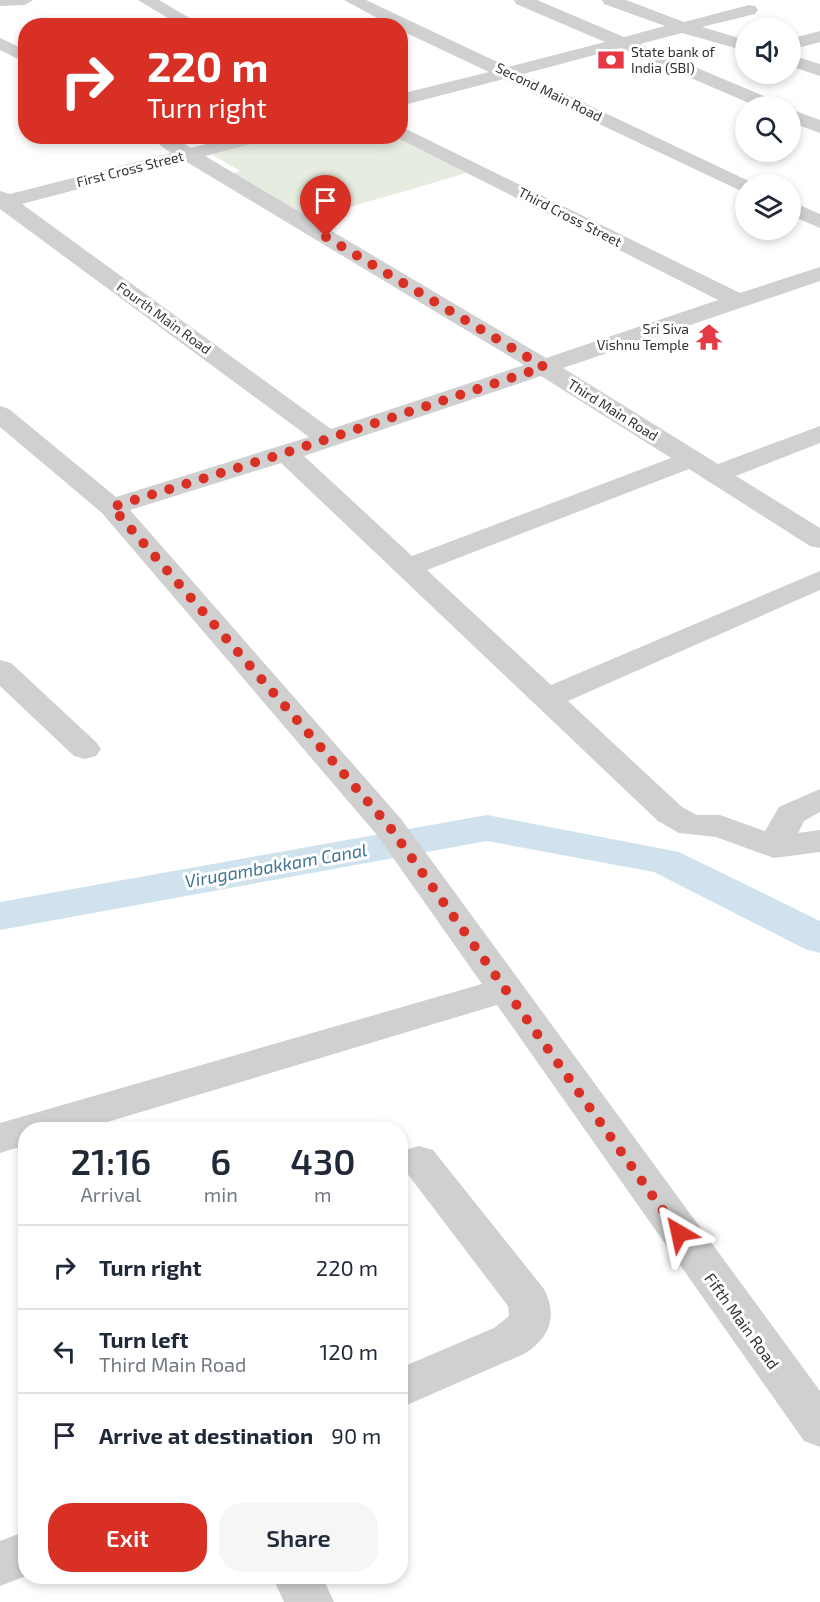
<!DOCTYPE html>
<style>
:root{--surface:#fff;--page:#f6f6f7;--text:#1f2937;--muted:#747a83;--line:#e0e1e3;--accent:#d93025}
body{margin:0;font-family:"Exo 2",sans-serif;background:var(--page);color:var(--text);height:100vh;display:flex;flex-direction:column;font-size:22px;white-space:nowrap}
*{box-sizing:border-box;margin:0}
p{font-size:20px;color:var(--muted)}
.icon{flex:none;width:33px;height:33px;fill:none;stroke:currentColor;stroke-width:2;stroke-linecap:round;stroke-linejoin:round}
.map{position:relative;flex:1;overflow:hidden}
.panel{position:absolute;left:18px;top:1122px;width:390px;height:462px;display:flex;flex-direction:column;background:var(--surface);border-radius:24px;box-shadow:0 3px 9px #0003}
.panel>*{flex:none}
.banner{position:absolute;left:18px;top:18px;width:390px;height:126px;border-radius:24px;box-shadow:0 3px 9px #0003;background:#d93025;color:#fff;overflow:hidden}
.controls{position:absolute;left:735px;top:18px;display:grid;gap:12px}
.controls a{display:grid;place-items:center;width:66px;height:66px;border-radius:50%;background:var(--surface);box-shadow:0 3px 9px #0003;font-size:30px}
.pin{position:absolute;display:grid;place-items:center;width:51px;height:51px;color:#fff;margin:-62px -26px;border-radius:50% 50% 50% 0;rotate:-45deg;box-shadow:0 0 6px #0007}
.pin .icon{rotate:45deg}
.me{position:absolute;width:66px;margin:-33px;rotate:324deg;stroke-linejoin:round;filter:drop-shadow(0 0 4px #0008)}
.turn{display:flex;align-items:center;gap:21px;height:126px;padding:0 30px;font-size:27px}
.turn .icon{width:78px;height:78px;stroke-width:2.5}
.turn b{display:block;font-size:42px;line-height:51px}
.eta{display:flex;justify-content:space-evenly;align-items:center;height:102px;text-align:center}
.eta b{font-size:36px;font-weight:600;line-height:42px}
.cta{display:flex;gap:12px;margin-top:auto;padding:12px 30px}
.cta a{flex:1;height:69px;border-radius:24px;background:var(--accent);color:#fff;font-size:24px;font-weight:600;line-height:69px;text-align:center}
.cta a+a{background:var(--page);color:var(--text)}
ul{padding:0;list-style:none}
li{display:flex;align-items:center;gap:18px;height:84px;padding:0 30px;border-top:2px solid var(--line)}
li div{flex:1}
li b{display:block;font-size:22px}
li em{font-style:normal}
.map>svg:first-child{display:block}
.green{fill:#e6ecdf}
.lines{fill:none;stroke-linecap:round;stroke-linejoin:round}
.canal{fill:#cfe2ee;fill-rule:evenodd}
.minor{fill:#d0d0d0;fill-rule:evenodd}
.route{stroke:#d93025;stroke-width:10;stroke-dasharray:0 18}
.labels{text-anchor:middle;stroke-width:6;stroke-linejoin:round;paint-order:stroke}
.far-poi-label{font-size:14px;fill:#333;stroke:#fff;text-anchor:start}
.far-street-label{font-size:14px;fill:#333;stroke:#fff}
.street-label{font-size:16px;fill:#333;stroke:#fff}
.water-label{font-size:18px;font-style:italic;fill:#3f7597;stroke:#fff}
</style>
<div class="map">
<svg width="820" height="1602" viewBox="0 0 820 1602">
<rect width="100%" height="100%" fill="#fff"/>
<path class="green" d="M401,136L470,172L306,220L230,175L240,171L211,154L277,137Z"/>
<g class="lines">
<path class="canal" d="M487,815L679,852L820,921V953L805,949L654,872L487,841L0,930V902Z"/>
<g class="minor">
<path d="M0,0H33L25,5L0,6Z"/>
<path d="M138,0H159L203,26H181Z"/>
<path d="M344,0H366L508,67L605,42L516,4L514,0H537L624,37L665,26L604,4L602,0H626L684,22L749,5L755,6L758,10L755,14L702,27L746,40V51L682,33L640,44L778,102L780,106H756L621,48L523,74L755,184H746V192L739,190L504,79L400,106V94L489,72L400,30V26H392Z"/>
<path d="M820,31V42L790,50V39Z"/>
<path d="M0,38L26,50V63L0,50Z"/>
<path d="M790,55L820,64V76L790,66Z"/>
<path d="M790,109L820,120V133L790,122Z"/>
<path d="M400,126L740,293L820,267V281L563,368L718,464L820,426V443L736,476L820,528V548L810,546L689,469L427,570L551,685L820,571V590L568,701L682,807L697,815H720L765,831L779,807L820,789V812L804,821L798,833L820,830V852L774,858L716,837L679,833L658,821L281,463L130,510L401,819L820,1391V1447L804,1441L497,1005L81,1130H26V1145L0,1153V1123L482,984L377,835L102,513L0,427V406L9,409L116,497L309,437L0,209V191L10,194L171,153L148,136H172L191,148L235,136H269L267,140L205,156L546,358L718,300L394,136H400ZM185,161L524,365L331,429L22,204ZM541,376L671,458L412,556L304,456Z"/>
<path d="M790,201L820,214V228L790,215Z"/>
<path d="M0,660L11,663L96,742L101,749L96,756L85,759L74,756L0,686Z"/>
<path d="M419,1146L433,1150L544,1289C558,1316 550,1338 524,1354L400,1408V1368L494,1328L509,1316L508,1306L400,1164L405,1150Z"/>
<path d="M26,1531V1576L0,1586V1541Z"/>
<path d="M272,1576H322L334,1602H284Z"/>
</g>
</g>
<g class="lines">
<path class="route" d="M326,237L544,367L285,453L112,507L389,826L679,1233"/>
</g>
<defs>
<symbol id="bank-bare" viewBox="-9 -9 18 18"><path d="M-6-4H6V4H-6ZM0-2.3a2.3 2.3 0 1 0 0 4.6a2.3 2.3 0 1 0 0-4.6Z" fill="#e63946" stroke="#fff" stroke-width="2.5" paint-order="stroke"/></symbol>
<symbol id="temple-bare" viewBox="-9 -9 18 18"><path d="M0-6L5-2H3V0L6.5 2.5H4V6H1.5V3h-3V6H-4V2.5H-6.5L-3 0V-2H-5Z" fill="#e63946" stroke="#fff" stroke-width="2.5" paint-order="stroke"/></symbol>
</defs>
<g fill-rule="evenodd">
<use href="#bank-bare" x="592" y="41" width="38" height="38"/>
<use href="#temple-bare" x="690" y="318" width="38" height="38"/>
</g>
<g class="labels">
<g class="far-poi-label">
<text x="631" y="57">State bank of<tspan x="631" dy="16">India (SBI)</tspan></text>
<text x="689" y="334" text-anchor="end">Sri Siva<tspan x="689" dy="16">Vishnu Temple</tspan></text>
</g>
<g class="far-street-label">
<text transform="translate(549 92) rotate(26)" y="5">Second Main Road</text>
<text transform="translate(130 169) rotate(-14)" y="5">First Cross Street</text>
<text transform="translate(570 217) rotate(27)" y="5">Third Cross Street</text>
<text transform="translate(164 318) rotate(36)" y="5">Fourth Main Road</text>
<text transform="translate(613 410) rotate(32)" y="5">Third Main Road</text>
</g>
<g class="street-label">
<text transform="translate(742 1321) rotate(54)" y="6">Fifth Main Road</text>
</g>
<g class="water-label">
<text transform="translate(276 866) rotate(-10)" y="6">Virugambakkam Canal</text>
</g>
</g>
</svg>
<div class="controls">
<a><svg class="icon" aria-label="sound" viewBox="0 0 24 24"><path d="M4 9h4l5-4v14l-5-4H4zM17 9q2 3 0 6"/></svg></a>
<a><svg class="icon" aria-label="search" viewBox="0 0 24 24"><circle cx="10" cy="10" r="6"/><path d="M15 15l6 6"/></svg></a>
<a><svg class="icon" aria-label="layers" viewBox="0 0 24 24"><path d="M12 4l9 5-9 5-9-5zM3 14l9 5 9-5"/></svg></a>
</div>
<div class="pin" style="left:326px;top:237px;background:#d93025"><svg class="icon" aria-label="arrive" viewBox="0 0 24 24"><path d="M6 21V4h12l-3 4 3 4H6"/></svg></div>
<svg class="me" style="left:679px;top:1233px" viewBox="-20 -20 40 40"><path d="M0-17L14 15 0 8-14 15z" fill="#d93025" stroke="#fff" stroke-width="4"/></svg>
<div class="banner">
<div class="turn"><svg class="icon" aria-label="right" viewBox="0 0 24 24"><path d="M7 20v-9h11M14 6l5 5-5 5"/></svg><div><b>220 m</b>Turn right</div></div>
</div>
<section class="panel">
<div class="eta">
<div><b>21:16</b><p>Arrival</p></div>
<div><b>6</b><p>min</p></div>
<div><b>430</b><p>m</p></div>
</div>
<ul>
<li><svg class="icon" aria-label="right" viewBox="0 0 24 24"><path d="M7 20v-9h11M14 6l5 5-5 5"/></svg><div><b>Turn right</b></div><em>220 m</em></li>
<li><svg class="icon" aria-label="left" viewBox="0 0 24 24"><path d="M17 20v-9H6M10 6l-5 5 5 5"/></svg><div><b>Turn left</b><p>Third Main Road</p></div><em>120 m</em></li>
<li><svg class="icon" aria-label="arrive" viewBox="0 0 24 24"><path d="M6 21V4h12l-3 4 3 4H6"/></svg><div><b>Arrive at destination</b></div><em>90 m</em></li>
</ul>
<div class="cta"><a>Exit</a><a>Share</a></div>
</section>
</div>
